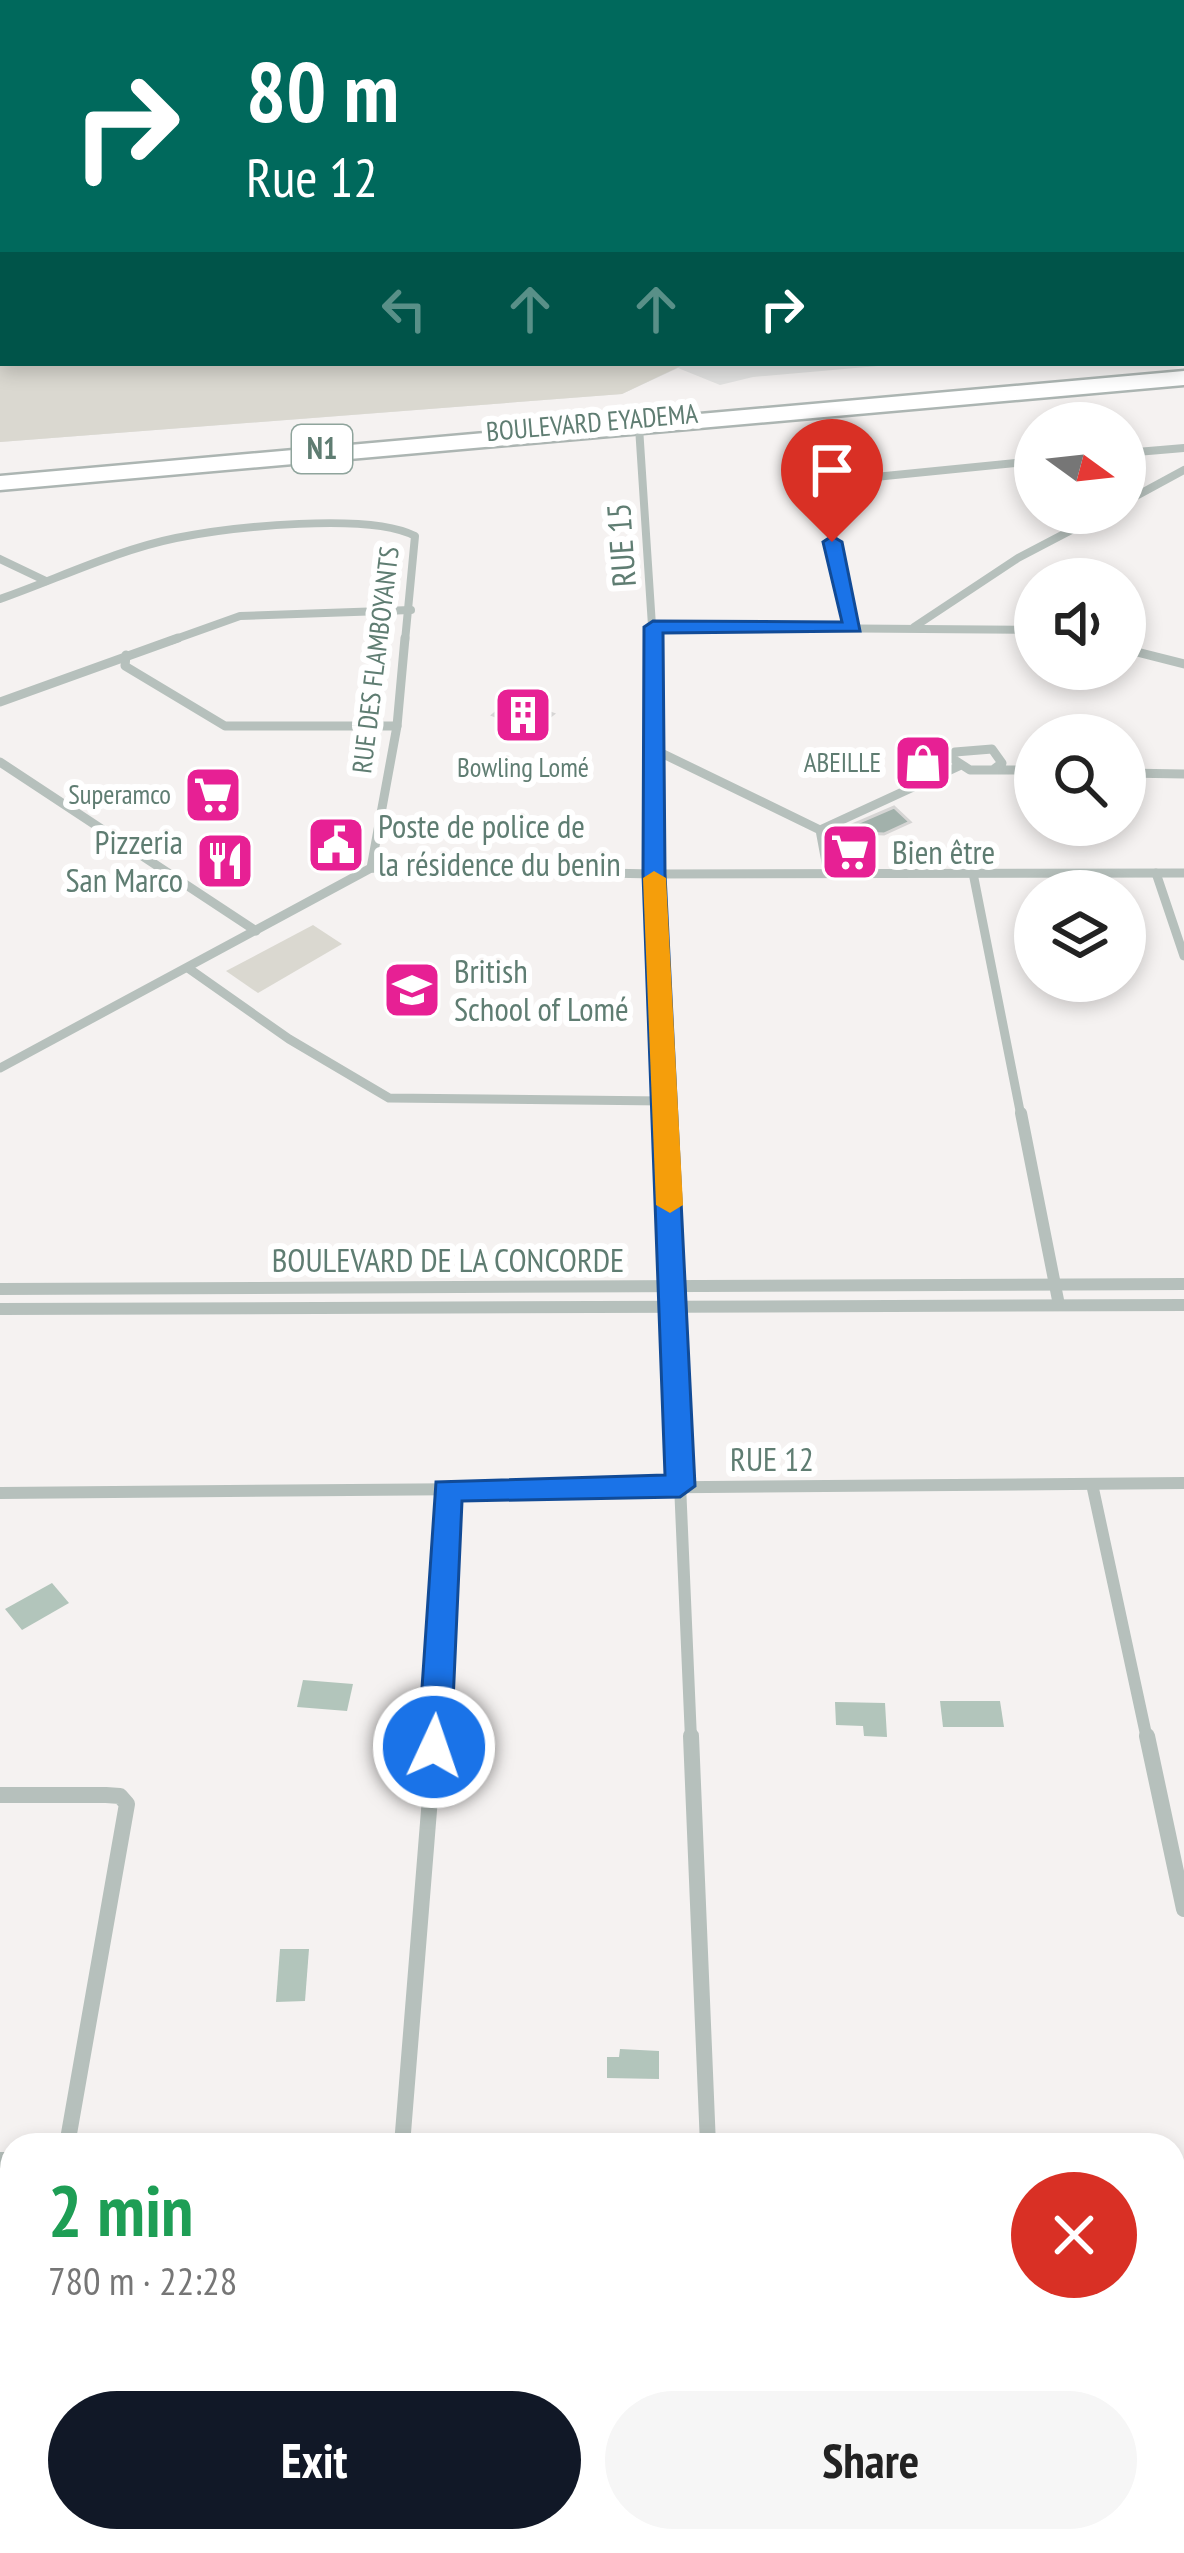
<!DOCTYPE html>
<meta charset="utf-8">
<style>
:root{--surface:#fff;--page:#f6f6f6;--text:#222;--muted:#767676;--accent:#111827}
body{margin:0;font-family:"PT Sans Narrow",sans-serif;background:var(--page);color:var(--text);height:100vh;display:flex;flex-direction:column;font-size:45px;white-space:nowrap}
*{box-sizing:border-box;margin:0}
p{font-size:39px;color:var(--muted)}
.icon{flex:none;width:66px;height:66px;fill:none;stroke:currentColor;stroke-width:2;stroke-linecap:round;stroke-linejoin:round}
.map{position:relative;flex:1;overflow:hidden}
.sheet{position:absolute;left:0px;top:2133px;width:1185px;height:420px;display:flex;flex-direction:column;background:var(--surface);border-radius:36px 36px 0 0;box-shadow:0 6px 18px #0003}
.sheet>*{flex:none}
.guide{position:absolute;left:0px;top:0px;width:1185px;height:366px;box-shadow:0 6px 18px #0003;background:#00695c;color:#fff;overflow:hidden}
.needle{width:78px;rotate:105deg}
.buttons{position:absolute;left:1014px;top:402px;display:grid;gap:24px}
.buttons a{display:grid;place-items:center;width:132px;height:132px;border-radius:50%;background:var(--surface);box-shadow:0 6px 18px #0003;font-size:60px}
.pin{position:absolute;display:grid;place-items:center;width:102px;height:102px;color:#fff;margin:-123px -51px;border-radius:50% 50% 50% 0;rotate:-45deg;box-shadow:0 0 12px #0007}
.pin .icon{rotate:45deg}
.me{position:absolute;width:132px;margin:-66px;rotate:3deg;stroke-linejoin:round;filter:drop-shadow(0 0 9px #0008)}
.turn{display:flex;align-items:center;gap:42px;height:252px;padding:0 48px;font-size:54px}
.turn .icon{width:156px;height:156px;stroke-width:2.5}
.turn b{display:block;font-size:84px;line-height:102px}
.lanes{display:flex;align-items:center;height:114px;padding:0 48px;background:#0003;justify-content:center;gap:60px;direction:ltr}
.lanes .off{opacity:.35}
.round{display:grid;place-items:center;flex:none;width:126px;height:126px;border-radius:63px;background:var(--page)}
.head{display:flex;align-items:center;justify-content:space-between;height:204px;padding:0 48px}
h1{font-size:72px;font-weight:700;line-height:90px;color:#1e9e55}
.action{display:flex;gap:24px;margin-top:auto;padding:24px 48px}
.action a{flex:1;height:138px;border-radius:72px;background:var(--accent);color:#fff;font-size:48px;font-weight:700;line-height:138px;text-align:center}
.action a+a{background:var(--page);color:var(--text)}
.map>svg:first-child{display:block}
.built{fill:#e3e3e2}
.green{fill:#dad8d0}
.water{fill:#b2c5bb}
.building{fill:#a2b1ab;stroke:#d6d5d4;stroke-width:3}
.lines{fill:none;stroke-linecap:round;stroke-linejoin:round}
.trunk-casing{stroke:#acb5b2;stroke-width:5}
.minor-far3{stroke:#b6c0bc;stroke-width:8}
.minor-far2{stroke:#b6c0bc;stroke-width:9}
.minor-far1{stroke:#b6c0bc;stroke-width:12}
.minor{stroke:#b6c0bc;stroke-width:16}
.trunk{fill:#fff;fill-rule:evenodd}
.route{fill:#1a73e8;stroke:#114b97;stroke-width:3}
.slow{fill:#f59e0b}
.labels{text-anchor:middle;stroke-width:12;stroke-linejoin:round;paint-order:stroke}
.far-street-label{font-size:27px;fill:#5f7d72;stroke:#fff}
.far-poi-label{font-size:27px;fill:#5f7d72;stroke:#fff;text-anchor:end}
.shield{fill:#fff;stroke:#8fa49c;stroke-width:3}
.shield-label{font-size:30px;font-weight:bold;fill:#5f7d72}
.street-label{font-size:33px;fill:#5f7d72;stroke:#fff}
.poi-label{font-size:33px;fill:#5f7d72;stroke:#fff;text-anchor:start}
</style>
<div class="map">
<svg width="1184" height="2553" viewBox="0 0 1184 2553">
<rect width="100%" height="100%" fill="#f5f2f1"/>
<path class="built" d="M0,0H1184V340L1182,3H3V363H912L753,377L720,385L678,368L622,394L0,442Z"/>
<g class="green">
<path d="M0,192L3,363H687L622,394L0,442Z"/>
<path d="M313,925L342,944L258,993L226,971Z"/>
</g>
<g class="water">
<path d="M52,1583L69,1603L22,1630L5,1609Z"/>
<path d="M303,1680L353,1684L347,1711L297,1707Z"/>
<path d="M940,1701H1000L1004,1727H943Z"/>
<path d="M835,1702L885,1703L887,1737L864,1736L863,1726L836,1725Z"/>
<path d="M280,1949H309L305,2001L276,2002Z"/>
<path d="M620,2049L659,2051V2079L607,2078V2057H619Z"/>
</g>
<g class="building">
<path d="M512,699L553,714L533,730L493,715Z"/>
<path d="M894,807L910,822L884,834L836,832Z"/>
</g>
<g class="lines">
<defs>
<path id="trunk" d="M1184,371V385L0,490V476Z"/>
</defs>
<use href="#trunk" class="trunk-casing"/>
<g class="minor-far3">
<path d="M643,418L639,427L653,641"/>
<path d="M1125,453L1184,448"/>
<path d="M1125,502L1184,470"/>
<path d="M0,559L46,581"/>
<path d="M0,599C57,579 117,550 176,538C231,527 369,512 415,536L405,641"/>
<path d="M653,627L1035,630"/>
<path d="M853,627L826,504L829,492L855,479L1035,461"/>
<path d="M914,627L1018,558L1104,513"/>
<path d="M170,641L240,616L411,610"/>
</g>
<g class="minor-far2">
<path d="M653,638L654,874L664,1116"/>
<path d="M1125,649L1184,664"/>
<path d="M126,655L125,666L225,726H397"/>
<path d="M0,702L178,638"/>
<path d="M653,749L820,830L828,873"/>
<path d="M0,762L256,931"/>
<path d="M994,769L1002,763L992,749L955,752L953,759L970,770H1035"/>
<path d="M1125,773L1184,774"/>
<path d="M820,830L959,766"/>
<path d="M371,868L397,726L405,638"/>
<path d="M973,873L1021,1116"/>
<path d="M1156,873L1184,956"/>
<path d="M188,968L289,1039L389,1098L663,1101"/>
<path d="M0,1068L371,868L654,874L1184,873"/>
</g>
<g class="minor-far1">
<path d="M664,1113L691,1739"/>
<path d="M1021,1113L1059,1305"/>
<path d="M0,1289L1184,1284"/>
<path d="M0,1309L1184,1305"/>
<path d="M1092,1484L1147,1739"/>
<path d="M0,1493L1184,1483"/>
<path d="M434,1739L447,1490"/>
</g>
<g class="minor">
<path d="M691,1736L708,2145"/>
<path d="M1147,1736L1184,1909"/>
<path d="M0,1795H106L120,1796L127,1804L67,2145"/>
<path d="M402,2145L435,1736"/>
<path d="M0,2160H12"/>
<path d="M723,2541L724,2553"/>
<path d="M378,2553L379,2541"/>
</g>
<use href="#trunk" class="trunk"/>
</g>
<path class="route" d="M832,536L842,542L860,631L663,633L665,874L695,1486L680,1497L462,1501L451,1747L446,1756H423L418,1747L436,1482L665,1475L643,874L644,627L653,621L842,622L823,542Z"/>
<path class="slow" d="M654,871L666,878L683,1205L670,1213L656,1205L643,878Z"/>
<defs>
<symbol id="building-square" viewBox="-11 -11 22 22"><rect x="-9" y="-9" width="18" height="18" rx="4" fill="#e72094" stroke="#fff"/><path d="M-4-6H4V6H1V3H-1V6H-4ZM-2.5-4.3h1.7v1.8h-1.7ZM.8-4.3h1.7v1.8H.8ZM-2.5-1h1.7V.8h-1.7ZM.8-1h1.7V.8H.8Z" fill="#fff"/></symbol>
<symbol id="shop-square" viewBox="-11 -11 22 22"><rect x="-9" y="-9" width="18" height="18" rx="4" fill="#e72094" stroke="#fff"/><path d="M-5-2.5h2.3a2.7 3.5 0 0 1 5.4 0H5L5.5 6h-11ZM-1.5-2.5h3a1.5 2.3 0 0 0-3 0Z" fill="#fff"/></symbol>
<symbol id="supermarket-square" viewBox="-11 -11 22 22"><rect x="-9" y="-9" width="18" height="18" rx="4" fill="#e72094" stroke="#fff"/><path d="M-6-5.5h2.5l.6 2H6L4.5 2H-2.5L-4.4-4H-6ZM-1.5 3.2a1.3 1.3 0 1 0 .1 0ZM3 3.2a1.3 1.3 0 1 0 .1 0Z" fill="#fff"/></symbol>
<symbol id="civic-square" viewBox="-11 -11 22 22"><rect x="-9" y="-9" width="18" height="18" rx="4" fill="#e72094" stroke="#fff"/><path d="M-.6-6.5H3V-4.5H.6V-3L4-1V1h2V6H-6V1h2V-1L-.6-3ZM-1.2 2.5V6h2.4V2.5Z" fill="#fff"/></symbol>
<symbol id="restaurant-square" viewBox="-11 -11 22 22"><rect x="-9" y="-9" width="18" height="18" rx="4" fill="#e72094" stroke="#fff"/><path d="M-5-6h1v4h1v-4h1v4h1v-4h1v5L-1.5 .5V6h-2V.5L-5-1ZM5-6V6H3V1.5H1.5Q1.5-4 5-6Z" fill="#fff"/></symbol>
<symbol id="school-square" viewBox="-11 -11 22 22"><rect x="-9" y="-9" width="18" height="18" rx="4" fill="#e72094" stroke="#fff"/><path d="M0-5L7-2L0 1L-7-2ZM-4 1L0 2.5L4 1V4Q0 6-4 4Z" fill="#fff"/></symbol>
</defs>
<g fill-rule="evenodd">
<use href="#building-square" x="490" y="682" width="66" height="66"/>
<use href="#shop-square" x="890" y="730" width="66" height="66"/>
<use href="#supermarket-square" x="180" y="762" width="66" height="66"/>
<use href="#civic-square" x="303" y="812" width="66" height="66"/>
<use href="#supermarket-square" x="817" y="819" width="66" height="66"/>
<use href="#restaurant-square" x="192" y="828" width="66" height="66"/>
<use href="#school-square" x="379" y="957" width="66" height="66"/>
</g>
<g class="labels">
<g class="far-street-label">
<text transform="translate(592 423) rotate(-5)" y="9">BOULEVARD EYADEMA</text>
<text transform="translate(376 660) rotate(-83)" y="9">RUE DES FLAMBOYANTS</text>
</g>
<g class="far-poi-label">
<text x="881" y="772">ABEILLE</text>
<text x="523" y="777" text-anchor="middle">Bowling Lomé</text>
<text x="171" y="804">Superamco</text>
</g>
<rect class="shield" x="292" y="425" width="60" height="48" rx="9"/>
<g class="shield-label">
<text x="322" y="459">N1</text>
</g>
<g class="street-label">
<text transform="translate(621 545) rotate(-94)" y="12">RUE 15</text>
<text x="448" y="1272">BOULEVARD DE LA CONCORDE</text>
<text x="772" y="1471">RUE 12</text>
</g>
<g class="poi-label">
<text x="378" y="838">Poste de police de<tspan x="378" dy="38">la résidence du benin</tspan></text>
<text x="183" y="854" text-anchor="end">Pizzeria<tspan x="183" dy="38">San Marco</tspan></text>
<text x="892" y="864">Bien être</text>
<text x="454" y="983">British<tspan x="454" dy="38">School of Lomé</tspan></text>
</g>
</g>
</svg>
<div class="buttons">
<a><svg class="needle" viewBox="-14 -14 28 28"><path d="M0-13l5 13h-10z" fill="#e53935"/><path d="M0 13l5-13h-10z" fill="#767676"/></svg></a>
<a><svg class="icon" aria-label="sound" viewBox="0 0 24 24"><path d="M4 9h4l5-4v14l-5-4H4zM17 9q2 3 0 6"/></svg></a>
<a><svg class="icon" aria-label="search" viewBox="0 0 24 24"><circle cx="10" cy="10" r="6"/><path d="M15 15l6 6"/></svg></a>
<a><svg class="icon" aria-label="layers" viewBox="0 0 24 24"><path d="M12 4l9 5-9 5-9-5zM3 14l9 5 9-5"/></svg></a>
</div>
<div class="pin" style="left:832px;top:542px;background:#d93025"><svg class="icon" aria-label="arrive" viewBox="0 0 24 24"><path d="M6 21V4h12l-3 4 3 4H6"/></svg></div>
<svg class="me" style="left:434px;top:1747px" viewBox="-20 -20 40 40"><circle r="17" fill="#1a73e8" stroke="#fff" stroke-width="3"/><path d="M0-11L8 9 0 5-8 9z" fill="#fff"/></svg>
<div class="guide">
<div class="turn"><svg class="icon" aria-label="right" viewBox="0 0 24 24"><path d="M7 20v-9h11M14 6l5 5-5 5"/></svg><div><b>80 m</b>Rue 12</div></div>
<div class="lanes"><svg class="icon off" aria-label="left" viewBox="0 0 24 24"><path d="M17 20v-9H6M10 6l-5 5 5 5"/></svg><svg class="icon off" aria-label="ahead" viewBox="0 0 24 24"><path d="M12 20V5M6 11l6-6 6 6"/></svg><svg class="icon off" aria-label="ahead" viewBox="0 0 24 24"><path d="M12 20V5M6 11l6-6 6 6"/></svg><svg class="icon" aria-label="right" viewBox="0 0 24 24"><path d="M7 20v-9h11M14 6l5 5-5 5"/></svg></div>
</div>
<section class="sheet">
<div class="head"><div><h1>2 min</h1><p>780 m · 22:28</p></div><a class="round" style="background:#d93025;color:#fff"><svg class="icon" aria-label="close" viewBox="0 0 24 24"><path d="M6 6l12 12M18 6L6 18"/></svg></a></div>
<div class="action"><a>Exit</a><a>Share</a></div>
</section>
</div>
